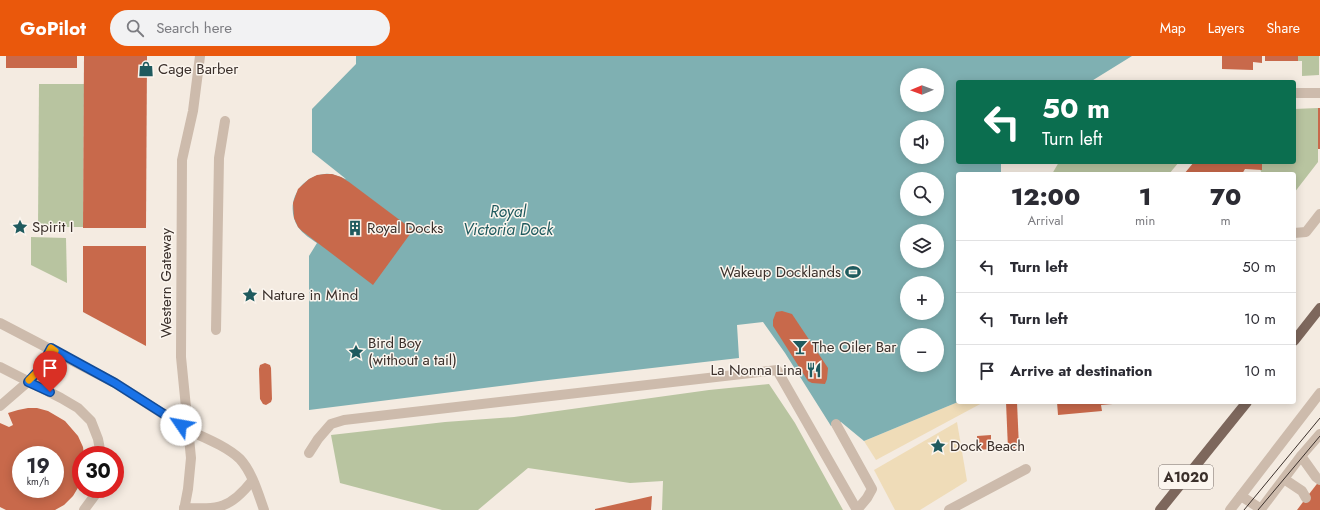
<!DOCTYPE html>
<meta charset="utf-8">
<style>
:root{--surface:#fff;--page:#f2f2f3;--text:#2b2b33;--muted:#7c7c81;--line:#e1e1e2;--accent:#ea580c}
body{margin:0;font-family:Jost,sans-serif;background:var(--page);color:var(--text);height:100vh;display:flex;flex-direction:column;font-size:15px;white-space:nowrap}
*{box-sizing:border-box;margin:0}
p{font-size:13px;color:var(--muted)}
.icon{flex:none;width:22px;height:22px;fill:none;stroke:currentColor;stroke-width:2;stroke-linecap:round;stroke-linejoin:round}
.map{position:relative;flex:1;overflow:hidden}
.details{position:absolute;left:956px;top:116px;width:340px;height:232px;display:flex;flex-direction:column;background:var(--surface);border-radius:4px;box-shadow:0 2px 10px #0003}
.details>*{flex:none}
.guide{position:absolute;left:956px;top:24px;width:340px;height:84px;border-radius:4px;box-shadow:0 2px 10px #0003;background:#0b6e4f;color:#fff;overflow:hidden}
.needle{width:26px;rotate:269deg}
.tools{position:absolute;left:900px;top:12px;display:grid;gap:8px}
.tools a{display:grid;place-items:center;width:44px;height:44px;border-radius:50%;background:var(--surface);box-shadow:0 2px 10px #0003;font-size:20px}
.speed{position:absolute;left:12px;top:390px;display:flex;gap:8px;font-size:20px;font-weight:700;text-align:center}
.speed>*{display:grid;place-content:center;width:52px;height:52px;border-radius:50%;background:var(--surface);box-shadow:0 2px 10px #0003;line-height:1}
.speed small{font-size:10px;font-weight:400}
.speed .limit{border:6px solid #d22;background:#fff;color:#111}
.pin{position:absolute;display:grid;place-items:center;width:34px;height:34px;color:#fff;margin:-41px -17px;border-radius:50% 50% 50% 0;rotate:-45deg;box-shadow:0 0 4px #0007}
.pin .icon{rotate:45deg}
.me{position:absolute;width:44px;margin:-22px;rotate:303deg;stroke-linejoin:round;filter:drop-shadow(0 0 3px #0008)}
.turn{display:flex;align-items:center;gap:14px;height:84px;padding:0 20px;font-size:18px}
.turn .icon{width:52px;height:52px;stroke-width:2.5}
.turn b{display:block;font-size:28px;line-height:34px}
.eta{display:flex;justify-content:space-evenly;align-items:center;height:68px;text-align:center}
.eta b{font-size:24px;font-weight:800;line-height:28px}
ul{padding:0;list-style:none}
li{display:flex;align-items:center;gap:12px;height:52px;padding:0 20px;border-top:1px solid var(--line)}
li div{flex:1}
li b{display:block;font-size:15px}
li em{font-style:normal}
header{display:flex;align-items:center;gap:24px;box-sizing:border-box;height:56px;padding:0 20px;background:var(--accent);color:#fff}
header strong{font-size:19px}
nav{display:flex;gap:22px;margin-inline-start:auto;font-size:14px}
.search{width:280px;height:36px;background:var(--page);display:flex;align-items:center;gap:10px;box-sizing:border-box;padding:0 14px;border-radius:22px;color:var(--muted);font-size:15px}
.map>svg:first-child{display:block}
.green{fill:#b8c4a0}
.sand{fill:#efdcb8}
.water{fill:#7fb0b2;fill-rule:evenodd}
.building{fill:#c8694b;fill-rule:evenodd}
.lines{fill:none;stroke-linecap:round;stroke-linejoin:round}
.service{stroke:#cdbbac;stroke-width:10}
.pedestrian{stroke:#cdbbac;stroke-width:10}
.minor{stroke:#cdbbac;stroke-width:10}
.primary{stroke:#7d675c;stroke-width:10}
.tram{stroke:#3b302b;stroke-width:1}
.route-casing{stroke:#114b97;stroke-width:10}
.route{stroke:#1a73e8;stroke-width:7}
.slow{stroke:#f59e0b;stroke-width:7}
.labels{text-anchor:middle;stroke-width:3;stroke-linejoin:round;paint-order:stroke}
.shield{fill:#fbf5ee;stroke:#756b66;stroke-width:1}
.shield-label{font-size:14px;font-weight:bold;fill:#3b302b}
.poi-label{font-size:15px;fill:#3b302b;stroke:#fbf5ee;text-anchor:start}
.street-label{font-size:15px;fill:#3b302b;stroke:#fbf5ee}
.water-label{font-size:16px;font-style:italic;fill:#1f5a5e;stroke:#fbf5ee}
</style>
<header>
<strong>GoPilot</strong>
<div class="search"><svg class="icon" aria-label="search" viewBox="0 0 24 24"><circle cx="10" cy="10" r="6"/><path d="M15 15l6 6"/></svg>Search here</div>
<nav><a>Map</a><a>Layers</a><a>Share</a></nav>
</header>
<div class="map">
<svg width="1320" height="454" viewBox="0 0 1320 454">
<rect width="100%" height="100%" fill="#f4ebe1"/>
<g class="green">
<path d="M1298,0H1319V19L1302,20V5H1298Z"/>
<path d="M39,28H84L83,171H38Z"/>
<path d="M1318,52V106L1294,137V118H1262L1260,113H1262V106H1294V53Z"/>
<path d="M1059,106H1179L1169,118H1052Z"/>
<path d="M31,181L66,182L67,227L31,209Z"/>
<path d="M769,328L795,367L843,454H662L663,425L630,427L528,412L478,454H442L340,427L331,379L445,366L514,361L709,334Z"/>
</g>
<g class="sand">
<path d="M958,346H984L876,404L864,385Z"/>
<path d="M957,366L967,425L920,454H895L874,414Z"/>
</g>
<path class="water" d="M356,0H1132L1090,26H958V106H1001V118H958V346L864,385L841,366L831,370L785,297L763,266L737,269L739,302L539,325L309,354V200L317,187C311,183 303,178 298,171C284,149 299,120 325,118C333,117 339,121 346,123L312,96V53L356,8ZM907,19H937V49H907ZM907,71H937V101H907ZM907,123H937V153H907ZM907,175H937V205H907ZM907,227H937V257H907ZM907,279H937V309H907Z"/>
<g class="building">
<rect x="6" y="0" width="71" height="12"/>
<path d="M84,0H147L146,172H83Z"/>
<path d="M1222,0H1262V7L1253,6V14L1222,13Z"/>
<rect x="1265" y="0" width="33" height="5"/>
<rect x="1318" y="52" width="2" height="41"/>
<path d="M1194,106H1262V114L1245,113L1242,118H1184Z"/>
<path d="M325,118H332L341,121L349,126L413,174L373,229L302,175L298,171L294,162L293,147L298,133L309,123L317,119Z"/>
<path d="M83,190H146V290L83,256Z"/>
<path d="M782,255L792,258L828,312L827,323L825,328L812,327L808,325L773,270V264L776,256Z"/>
<path d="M265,307L270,309L271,312L272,343L271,346L266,349L263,348L260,343L259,313L260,309Z"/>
<path d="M1006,346H1017L1019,392L1008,393Z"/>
<path d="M1057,346H1124V347L1101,349L1102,355L1058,359Z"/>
<path d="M28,352H37L48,355L65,365L78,380L83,391L84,399H81V426L79,430L73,440L64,449L55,454H6L0,451V367L9,371L13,369L8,357L18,354ZM21,399H55V433H21Z"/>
<path d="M991,379V393L978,394L977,380Z"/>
<path d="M1320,424V454H1297L1306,442Z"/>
<path d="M652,440L651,454H595V453Z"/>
</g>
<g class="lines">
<g class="service">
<path d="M216,274L219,102L225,65"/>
<path d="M0,311L61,342L78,352L91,365L98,383L101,399"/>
<path d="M0,350L37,318L51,292"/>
<path d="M836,368L872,433L867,442L857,454"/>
<path d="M188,374C205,382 226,390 240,403C252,416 258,437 264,454"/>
<path d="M1301,400L1316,421L1320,424"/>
<path d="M1284,423L1302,435L1306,442"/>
<path d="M1241,440L1261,453L1301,400L1320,378"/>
<path d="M184,452C219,453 230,453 252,425"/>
<path d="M84,454L95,439L97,433"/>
</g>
<g class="pedestrian">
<path d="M309,397L318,383L331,368L344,364L777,314L857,454"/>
<path d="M949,454L1026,413"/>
</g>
<g class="minor">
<path d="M1294,37H1320"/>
<path d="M1294,177L1306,176L1320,158"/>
<path d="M0,267L115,327L188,374"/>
<path d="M184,454L188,433L191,402L181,301L182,104L193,55L200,0"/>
<path d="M1230,454L1320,337"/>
</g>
<g class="primary">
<path d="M1294,285L1320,252"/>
<path d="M1160,454L1247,346"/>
</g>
<g class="tram">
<path d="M1244,454L1320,362"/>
<path d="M1258,454L1320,380"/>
</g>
</g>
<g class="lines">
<defs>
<path id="route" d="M50,336L28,326L40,313L51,292L115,327L181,369"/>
</defs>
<use href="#route" class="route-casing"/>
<use href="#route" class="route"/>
<path class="slow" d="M29,324L40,313L51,292L55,295"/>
</g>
<defs>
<symbol id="shop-bare" viewBox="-9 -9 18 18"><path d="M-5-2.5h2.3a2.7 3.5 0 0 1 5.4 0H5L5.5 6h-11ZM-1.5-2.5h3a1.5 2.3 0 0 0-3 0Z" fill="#1f5a5e" stroke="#fbf5ee" stroke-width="2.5" paint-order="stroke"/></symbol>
<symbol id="sight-bare" viewBox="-9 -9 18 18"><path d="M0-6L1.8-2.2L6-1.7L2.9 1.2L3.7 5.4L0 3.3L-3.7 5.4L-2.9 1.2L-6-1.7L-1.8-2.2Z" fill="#1f5a5e" stroke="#fbf5ee" stroke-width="2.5" paint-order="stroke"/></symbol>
<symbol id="building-bare" viewBox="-9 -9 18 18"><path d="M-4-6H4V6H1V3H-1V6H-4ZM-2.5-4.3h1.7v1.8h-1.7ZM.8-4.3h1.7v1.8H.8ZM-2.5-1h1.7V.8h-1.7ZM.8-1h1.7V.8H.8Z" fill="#1f5a5e" stroke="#fbf5ee" stroke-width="2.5" paint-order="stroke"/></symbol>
<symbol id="stadium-bare" viewBox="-9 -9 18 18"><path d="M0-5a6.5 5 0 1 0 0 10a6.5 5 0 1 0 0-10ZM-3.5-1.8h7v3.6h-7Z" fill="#1f5a5e" stroke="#fbf5ee" stroke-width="2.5" paint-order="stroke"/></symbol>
<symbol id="bar-bare" viewBox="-9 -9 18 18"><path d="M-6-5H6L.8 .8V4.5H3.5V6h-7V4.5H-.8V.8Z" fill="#1f5a5e" stroke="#fbf5ee" stroke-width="2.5" paint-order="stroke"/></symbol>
<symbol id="restaurant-bare" viewBox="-9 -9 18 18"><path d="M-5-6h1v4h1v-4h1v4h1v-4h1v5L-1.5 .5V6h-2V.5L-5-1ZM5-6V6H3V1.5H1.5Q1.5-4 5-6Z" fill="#1f5a5e" stroke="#fbf5ee" stroke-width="2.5" paint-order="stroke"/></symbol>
</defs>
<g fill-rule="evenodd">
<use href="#shop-bare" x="135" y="2" width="22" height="22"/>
<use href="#sight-bare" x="9" y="160" width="22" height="22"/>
<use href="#building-bare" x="344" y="161" width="22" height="22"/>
<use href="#stadium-bare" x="842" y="205" width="22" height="22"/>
<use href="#sight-bare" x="239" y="228" width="22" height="22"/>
<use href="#bar-bare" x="789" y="280" width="22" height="22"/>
<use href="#sight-bare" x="345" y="285" width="22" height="22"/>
<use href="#restaurant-bare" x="803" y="303" width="22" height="22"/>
<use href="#sight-bare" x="927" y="379" width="22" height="22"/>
</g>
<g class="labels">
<rect class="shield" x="1159" y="409" width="54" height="24" rx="3"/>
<g class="shield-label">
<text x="1186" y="426">A1020</text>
</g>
<g class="poi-label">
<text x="158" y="18">Cage Barber</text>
<text x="32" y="176">Spirit I</text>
<text x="367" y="177">Royal Docks</text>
<text x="841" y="221" text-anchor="end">Wakeup Docklands</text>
<text x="262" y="244">Nature in Mind</text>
<text x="368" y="292">Bird Boy<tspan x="368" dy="17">(without a tail)</tspan></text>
<text x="812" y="296">The Oiler Bar</text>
<text x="802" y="319" text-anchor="end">La Nonna Lina</text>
<text x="950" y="395">Dock Beach</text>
</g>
<g class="street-label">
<text transform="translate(166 227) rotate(-90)" y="5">Western Gateway</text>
</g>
<g class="water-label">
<text x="508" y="161">Royal<tspan x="508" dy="18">Victoria Dock</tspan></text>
</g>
</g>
</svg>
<div class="tools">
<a><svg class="needle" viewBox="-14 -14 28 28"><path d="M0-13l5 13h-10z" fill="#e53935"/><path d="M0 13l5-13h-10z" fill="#7c7c81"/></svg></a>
<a><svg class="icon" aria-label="sound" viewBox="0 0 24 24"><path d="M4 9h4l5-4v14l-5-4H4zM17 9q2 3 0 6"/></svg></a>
<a><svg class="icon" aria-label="search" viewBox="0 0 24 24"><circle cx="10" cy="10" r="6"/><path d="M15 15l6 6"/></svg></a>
<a><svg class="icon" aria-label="layers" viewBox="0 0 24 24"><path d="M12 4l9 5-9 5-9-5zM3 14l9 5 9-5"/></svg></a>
<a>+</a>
<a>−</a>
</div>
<div class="speed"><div>19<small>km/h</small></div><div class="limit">30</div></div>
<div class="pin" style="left:50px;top:336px;background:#d93025"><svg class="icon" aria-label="arrive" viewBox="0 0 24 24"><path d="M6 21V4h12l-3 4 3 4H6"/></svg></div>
<svg class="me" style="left:181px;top:369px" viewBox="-20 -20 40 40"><circle r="19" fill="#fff"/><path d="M0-13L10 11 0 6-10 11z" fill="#1a73e8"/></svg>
<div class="guide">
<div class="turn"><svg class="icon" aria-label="left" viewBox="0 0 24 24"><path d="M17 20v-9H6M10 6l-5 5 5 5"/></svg><div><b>50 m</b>Turn left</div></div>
</div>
<section class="details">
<div class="eta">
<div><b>12:00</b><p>Arrival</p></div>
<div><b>1</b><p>min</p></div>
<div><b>70</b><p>m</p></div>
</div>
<ul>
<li><svg class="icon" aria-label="left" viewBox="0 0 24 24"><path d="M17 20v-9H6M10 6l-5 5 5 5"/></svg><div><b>Turn left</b></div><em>50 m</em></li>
<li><svg class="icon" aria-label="left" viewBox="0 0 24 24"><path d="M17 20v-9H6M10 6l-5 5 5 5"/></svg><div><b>Turn left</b></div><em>10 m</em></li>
<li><svg class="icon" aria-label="arrive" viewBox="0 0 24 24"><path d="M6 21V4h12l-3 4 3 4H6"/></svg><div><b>Arrive at destination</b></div><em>10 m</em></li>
</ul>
</section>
</div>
